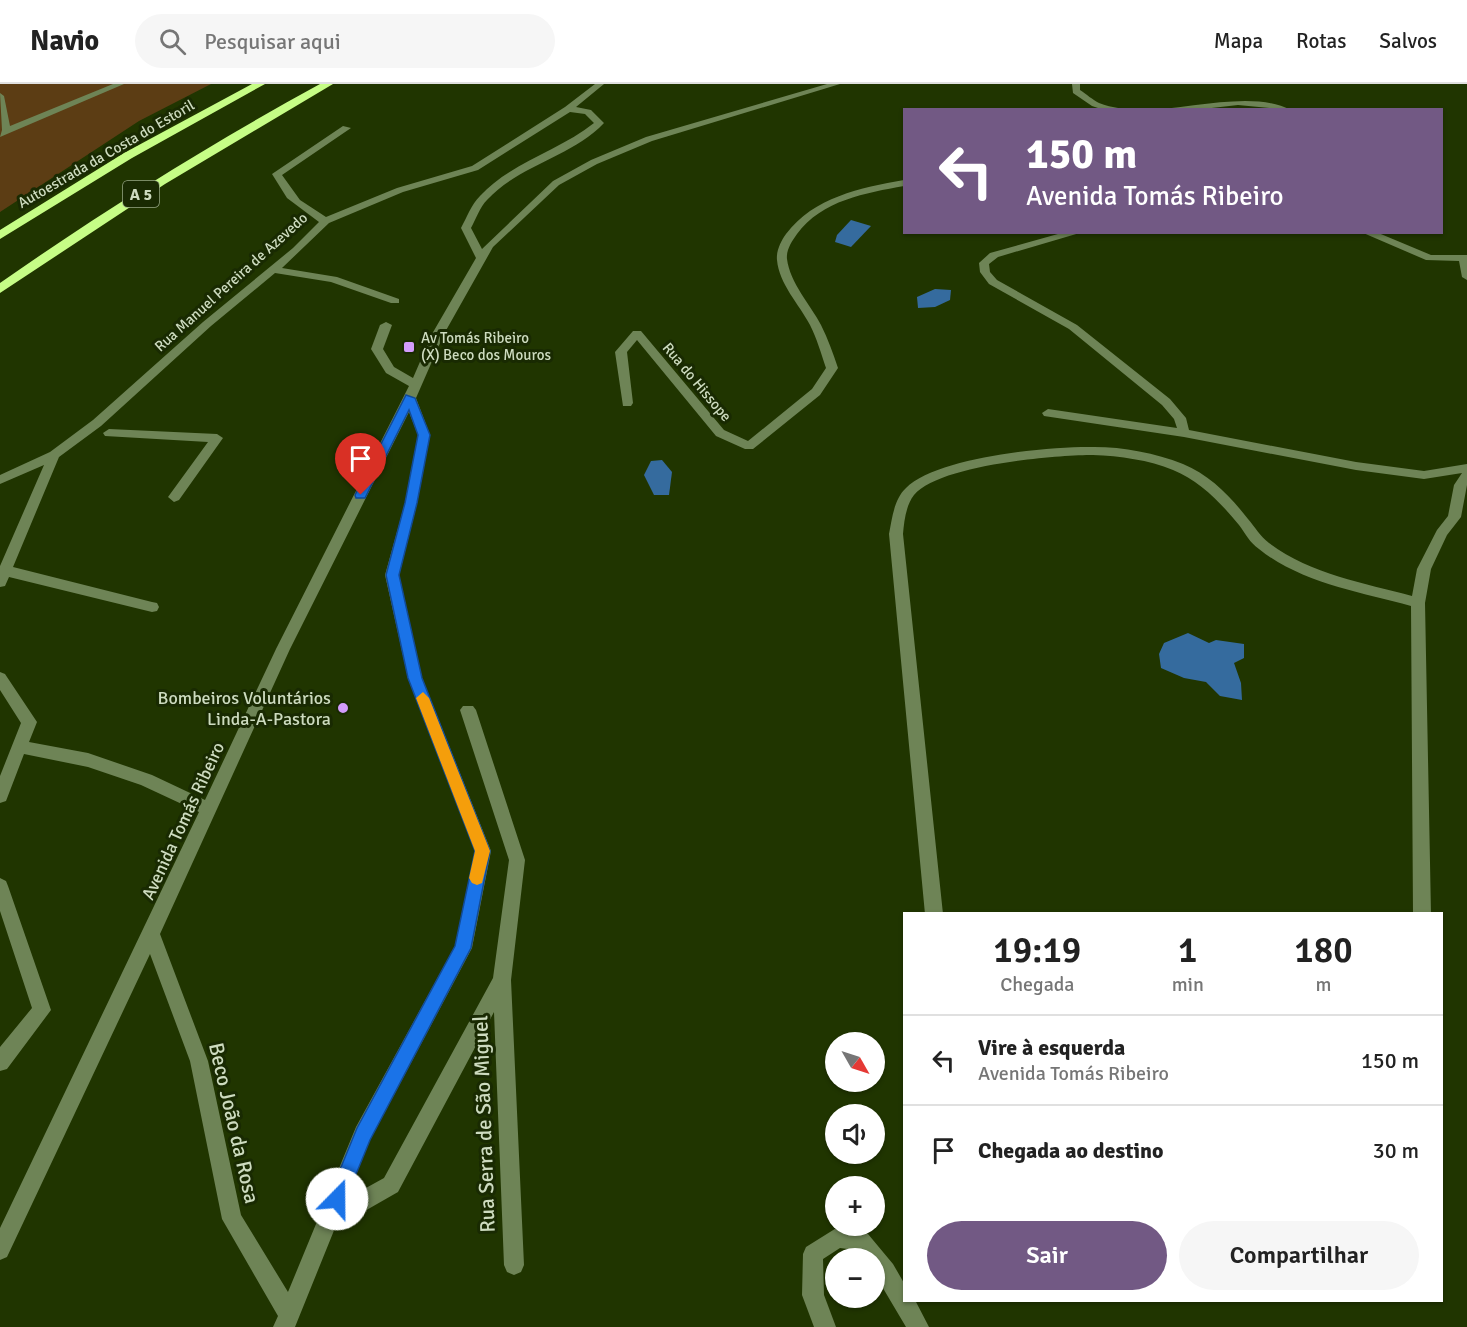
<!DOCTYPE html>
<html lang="pt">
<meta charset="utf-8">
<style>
:root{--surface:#fff;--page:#f6f6f6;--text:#222;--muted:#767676;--line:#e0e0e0;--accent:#725984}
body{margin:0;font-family:Signika,sans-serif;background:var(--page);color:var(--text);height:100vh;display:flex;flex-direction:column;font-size:22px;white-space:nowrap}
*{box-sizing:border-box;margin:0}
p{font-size:20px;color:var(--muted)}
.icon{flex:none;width:33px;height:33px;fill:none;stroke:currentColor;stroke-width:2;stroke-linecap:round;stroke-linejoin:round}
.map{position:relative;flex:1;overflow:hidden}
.sheet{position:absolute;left:903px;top:828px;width:540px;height:390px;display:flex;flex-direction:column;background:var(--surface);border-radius:0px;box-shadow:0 2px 4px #0004}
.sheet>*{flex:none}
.banner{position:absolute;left:903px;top:24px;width:540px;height:126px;border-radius:0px;box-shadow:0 2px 4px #0004;background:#725984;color:#fff;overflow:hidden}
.needle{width:39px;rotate:129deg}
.buttons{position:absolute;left:825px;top:948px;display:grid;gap:12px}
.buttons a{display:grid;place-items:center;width:60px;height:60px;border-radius:50%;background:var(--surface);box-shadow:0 2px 4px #0004;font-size:30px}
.pin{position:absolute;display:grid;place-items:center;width:51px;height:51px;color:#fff;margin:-62px -26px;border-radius:50% 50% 50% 0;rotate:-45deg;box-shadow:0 0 6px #0007}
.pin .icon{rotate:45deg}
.me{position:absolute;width:66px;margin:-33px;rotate:22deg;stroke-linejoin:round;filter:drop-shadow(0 0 4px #0008)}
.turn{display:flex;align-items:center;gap:21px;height:126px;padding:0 24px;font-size:27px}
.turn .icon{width:78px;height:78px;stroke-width:2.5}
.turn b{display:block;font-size:42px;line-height:51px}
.eta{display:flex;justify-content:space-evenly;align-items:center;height:102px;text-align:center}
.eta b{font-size:36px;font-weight:600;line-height:42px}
.primary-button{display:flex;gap:12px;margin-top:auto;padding:12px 24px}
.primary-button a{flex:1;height:69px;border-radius:36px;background:var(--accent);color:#fff;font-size:24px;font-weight:600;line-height:69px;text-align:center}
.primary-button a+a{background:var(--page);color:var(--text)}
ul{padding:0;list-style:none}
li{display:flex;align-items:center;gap:18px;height:90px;padding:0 24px;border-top:2px solid var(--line)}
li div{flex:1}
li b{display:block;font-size:22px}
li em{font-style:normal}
header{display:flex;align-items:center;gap:36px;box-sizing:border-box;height:84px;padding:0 30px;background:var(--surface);border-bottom:2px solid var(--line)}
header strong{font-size:28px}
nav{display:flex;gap:33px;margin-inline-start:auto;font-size:21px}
.search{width:420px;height:54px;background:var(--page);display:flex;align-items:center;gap:15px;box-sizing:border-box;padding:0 21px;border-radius:33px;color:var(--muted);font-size:22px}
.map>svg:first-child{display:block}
.green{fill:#5c3d14}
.water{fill:#356b9e}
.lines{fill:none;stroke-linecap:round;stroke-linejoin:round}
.minor{fill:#6e8456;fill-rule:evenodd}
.highway{fill:#c6fd86;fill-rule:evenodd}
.route{fill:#1a73e8;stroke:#114b97;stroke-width:1.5}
.slow{fill:#f59e0b}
.poi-dot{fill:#d39cfc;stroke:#192a02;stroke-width:2}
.labels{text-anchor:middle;stroke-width:6;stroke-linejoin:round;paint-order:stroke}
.far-street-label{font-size:15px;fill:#cddbbf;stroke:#192a02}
.far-poi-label{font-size:15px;fill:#cddbbf;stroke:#192a02;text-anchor:start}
.shield{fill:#192a02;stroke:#97a686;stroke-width:1.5}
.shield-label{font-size:16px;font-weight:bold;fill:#cddbbf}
.poi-label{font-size:18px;fill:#cddbbf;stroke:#192a02;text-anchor:end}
.street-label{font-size:18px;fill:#cddbbf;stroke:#192a02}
.near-street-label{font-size:21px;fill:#cddbbf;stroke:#192a02}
</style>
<header>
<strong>Navio</strong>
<div class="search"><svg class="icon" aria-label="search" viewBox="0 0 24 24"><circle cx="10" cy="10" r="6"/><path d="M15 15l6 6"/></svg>Pesquisar aqui</div>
<nav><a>Mapa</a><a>Rotas</a><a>Salvos</a></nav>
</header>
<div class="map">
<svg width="1467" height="1243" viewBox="0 0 1467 1243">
<rect width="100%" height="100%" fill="#203500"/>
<path class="green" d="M0,0H211L139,37L0,128Z"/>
<g class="water">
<path d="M851,136L871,142L851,163L835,158L837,151Z"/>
<path d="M935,205L951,206L950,216L935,223L918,224L917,213Z"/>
<path d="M662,376L672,388L669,411H654L644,391L651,377Z"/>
<path d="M1188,549L1209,559L1216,556L1244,560V574L1234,579L1241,599L1242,616L1220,612L1206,598L1184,594L1161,584L1159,570L1164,559Z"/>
</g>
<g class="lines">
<g class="minor">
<path d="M113,0H124L0,53L2,46L0,9L4,12L10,42Z"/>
<path d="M595,0H604L576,23L591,26L604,39C572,73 519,81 487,116C480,123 476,135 471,144L482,165L553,97L591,76L646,53L827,0H840L652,57L597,80L559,101L493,163L444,250L416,314L430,351L417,419L399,491L422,594L491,767L472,864L370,1056L346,1115L384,1094L493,894L509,776L460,626L463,622H473L476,626L525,776L511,896L524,1181L521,1188L514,1191L507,1188L504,1181L494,928L398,1108L335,1144L295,1243H273L278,1232L222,1135L190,977L150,870L7,1173L0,1176V1144L199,728L141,701L88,683L24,670L6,717L0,719V692L21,639L0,606V588L5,590L37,638L29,658L88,669L152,691L205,716L276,565L409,302L386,289L371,265L380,241L386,238L392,241L383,265L394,283L413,294L432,250L476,174L461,144C467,133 471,121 480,112C510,79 559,67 594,39L585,30L570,28L478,86L403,108L329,139L282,184L337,193L399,215V219H391L331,198L275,189L211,242L101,342L59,373L13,483L152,518L157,519L159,523L157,527L152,528L9,493L5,502L0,503V482L44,381L0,400V391L50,368L93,336L203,238L293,164L319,138L287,114L272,90L343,42L351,44L282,91L300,116L326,133L397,104L472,82L565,23ZM409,328L418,351L405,419L385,491L408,594L475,767L455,862L356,1043L288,1208L241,1131L208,977L160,850L290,565Z"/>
<path d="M1072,0H1080V6C1086,10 1093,16 1099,19C1156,41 1239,0 1291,26L1238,21L1194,26H1104L1092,22L1073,9Z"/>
<path d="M904,96V102C866,109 822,116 797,150C792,157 786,166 787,175C790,199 810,220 821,241C828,255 833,269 838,284L820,311L753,365H745L716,352L637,256L627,268L633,319L631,322H623L615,268L633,247H641L724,346L748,357L812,305L826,284C821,269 817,255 810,241C799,220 779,200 777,176C776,167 781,157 786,150C814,113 860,104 904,96Z"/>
<path d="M1065,148H1083L998,173L989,180L990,188L997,196L1077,241L1170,315L1186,334L1189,346L1356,378L1424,387L1467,380V401L1461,433L1447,451L1431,485L1425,519L1431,830H1413L1411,522C1360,508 1301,499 1259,465C1250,459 1245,449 1239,441C1221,419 1200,397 1173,386C1149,376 1120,372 1093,371C1054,371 939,381 914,411C906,421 904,438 903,450L943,830H925L889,450C892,435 894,415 906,404C937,373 1051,362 1094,363C1124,363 1155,369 1183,380C1210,391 1230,412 1248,435C1255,443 1260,452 1269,459C1310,490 1364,499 1412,512L1417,485L1437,446L1448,432L1454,401L1462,389L1424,395L1356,386L1184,353L1044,332L1042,329L1048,325L1177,344L1174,335L1162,321L1069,245L989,200L980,188L979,179L990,169Z"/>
<path d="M1361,148H1376L1431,171H1467V196L1462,193L1459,177L1426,176Z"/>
<path d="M109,345L217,350L223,354L179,416L174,418L168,413L208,358L105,352L103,349Z"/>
<path d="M0,794L6,797L8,802L51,926L7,985L0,987V963L32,924L0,827Z"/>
<path d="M838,1143L868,1150L893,1180L904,1199V1216H915L929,1243H906L874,1189V1174H862L855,1166L840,1164L823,1175L824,1211L836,1243H814L802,1211L803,1170L806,1163Z"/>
</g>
<g class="highway">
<path d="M252,0H265L132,74L0,155V146L124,69Z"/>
<path d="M320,0H333L165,100L0,209V199C103,127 210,60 320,0Z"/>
</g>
</g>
<path class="route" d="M406,311L415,314L430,351L417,419L399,491L422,594L490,767L471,864L370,1056L343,1122L337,1124L330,1122L328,1115L357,1044L455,862L475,767L408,594L386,491L405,419L418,351L409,326L365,414H356L355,411Z"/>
<path class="slow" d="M423,608L429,614L490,767L482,799L477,801L472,799L469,794L475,767L416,614Z"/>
<g class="poi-dot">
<rect x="403" y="257" width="12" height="12" rx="3"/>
<circle cx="343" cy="624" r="6"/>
</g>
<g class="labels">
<g class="far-street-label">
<text transform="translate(106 70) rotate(-30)" y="5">Autoestrada da Costa do Estoril</text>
<text transform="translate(231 198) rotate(-42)" y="5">Rua Manuel Pereira de Azevedo</text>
<text transform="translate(697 298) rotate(50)" y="5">Rua do Hissope</text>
</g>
<g class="far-poi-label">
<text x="421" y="259">Av Tomás Ribeiro<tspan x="421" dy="17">(X) Beco dos Mouros</tspan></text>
</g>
<rect class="shield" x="123" y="97" width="36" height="26" rx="4.5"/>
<g class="shield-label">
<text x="141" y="116">A 5</text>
</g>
<g class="poi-label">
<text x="331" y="620">Bombeiros Voluntários<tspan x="331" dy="21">Linda-A-Pastora</tspan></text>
</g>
<g class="street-label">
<text transform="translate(183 737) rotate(-65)" y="6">Avenida Tomás Ribeiro</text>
</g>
<g class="near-street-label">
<text transform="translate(234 1039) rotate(77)" y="7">Beco João da Rosa</text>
<text transform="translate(484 1040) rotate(-92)" y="7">Rua Serra de São Miguel</text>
</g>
</g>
</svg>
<div class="buttons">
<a><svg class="needle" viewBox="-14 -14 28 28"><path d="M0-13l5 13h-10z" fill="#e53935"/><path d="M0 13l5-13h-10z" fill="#767676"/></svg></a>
<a><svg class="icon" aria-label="sound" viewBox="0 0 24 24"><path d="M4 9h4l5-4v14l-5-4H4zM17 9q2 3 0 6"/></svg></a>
<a>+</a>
<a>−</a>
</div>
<div class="pin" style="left:361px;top:411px;background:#d93025"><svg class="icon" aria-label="arrive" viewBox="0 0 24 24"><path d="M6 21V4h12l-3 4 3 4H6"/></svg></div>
<svg class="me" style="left:337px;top:1115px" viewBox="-20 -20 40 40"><circle r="19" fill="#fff"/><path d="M0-13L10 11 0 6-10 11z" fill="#1a73e8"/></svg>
<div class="banner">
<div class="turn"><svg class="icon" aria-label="left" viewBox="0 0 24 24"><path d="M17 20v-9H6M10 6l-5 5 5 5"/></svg><div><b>150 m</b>Avenida Tomás Ribeiro</div></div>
</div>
<section class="sheet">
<div class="eta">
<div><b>19:19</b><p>Chegada</p></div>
<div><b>1</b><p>min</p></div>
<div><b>180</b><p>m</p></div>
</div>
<ul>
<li><svg class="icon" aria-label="left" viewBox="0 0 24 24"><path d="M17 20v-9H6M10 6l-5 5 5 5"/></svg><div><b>Vire à esquerda</b><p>Avenida Tomás Ribeiro</p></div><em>150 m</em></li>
<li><svg class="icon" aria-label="arrive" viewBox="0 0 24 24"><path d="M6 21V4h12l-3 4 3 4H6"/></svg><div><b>Chegada ao destino</b></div><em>30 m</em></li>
</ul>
<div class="primary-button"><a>Sair</a><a>Compartilhar</a></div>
</section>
</div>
